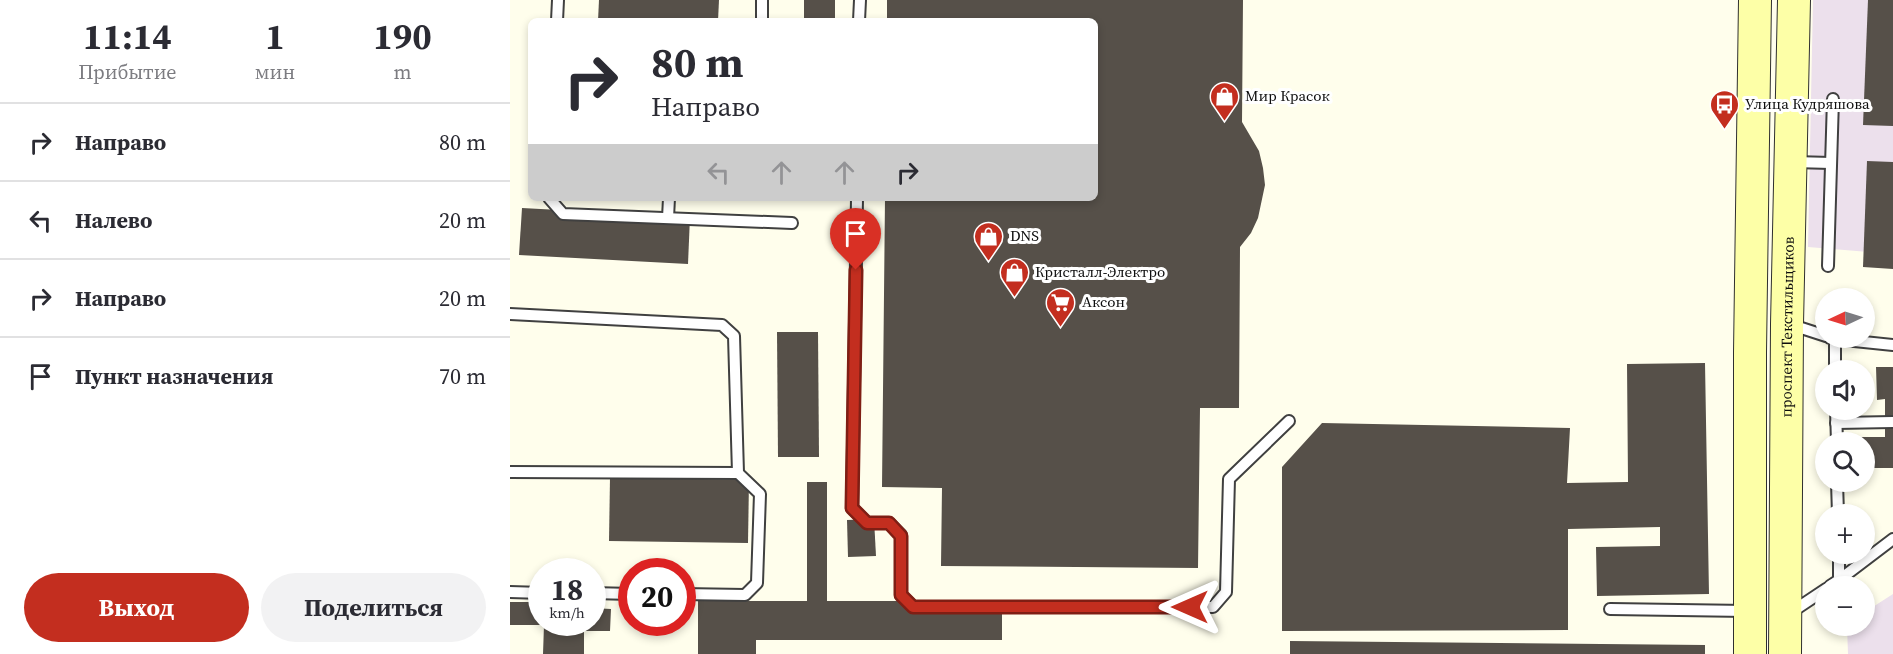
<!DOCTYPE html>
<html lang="ru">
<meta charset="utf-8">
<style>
:root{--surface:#fff;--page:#f2f2f3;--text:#2b2b33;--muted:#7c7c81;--line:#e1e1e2;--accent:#c32e1f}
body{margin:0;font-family:"Source Serif 4",serif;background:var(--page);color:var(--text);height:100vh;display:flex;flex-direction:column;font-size:22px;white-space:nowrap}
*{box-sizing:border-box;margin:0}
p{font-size:20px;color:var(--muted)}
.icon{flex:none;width:33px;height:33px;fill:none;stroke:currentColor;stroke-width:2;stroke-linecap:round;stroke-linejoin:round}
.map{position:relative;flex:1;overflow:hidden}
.drawer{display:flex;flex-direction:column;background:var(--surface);width:510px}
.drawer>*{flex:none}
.top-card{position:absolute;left:18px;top:18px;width:570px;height:183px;border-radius:9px;box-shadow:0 3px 9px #0003;background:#fff;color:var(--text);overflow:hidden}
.needle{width:39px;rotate:266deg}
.fabs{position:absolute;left:1305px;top:288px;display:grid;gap:12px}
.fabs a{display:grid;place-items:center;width:60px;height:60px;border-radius:50%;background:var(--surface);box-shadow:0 3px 9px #0003;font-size:30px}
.speed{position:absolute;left:18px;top:558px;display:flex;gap:12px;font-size:30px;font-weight:700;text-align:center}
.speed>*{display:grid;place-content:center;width:78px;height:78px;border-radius:50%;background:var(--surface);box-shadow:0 3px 9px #0003;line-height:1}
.speed small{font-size:15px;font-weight:400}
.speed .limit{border:9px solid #d22;background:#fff;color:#111}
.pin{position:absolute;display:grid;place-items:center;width:51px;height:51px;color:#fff;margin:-62px -26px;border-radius:50% 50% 50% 0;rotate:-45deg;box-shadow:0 0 6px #0007}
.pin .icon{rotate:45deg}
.me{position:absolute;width:66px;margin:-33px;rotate:270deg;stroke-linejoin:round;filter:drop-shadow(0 0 4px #0008)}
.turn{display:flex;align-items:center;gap:21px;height:126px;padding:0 24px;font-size:27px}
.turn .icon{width:78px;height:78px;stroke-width:2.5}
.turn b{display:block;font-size:42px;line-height:51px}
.lanes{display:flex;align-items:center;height:57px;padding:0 24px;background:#0003;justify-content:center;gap:30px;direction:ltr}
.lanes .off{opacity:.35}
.eta{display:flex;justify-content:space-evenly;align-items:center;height:102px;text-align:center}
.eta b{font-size:36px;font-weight:700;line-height:42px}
.button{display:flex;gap:12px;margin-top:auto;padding:12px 24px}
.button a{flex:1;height:69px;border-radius:36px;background:var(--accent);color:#fff;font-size:24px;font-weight:700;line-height:69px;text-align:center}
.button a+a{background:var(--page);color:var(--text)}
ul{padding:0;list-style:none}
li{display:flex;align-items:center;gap:18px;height:78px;padding:0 24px;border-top:2px solid var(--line)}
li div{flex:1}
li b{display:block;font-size:22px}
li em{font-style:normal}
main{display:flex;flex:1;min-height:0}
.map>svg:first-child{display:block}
.industrial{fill:#ece0ec}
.building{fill:#565049}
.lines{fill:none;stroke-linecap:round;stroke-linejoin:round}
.service-casing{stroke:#404040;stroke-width:14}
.secondary-casing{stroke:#2f2f2f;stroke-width:34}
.service{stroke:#fff;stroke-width:10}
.secondary{stroke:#fdffa7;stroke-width:32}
.route-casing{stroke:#7f1e14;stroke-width:15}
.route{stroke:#c32e1f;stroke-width:10}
.labels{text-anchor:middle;stroke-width:6;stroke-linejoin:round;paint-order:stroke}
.poi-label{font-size:15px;fill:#0d0d0d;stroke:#fff;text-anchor:start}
.street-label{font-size:15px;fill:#0d0d0d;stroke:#fff}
</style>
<main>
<section class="drawer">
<div class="eta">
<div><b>11:14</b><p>Прибытие</p></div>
<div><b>1</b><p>мин</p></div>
<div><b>190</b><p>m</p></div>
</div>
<ul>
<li><svg class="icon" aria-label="right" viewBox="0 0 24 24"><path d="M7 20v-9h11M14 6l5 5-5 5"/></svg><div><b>Направо</b></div><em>80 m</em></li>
<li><svg class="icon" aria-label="left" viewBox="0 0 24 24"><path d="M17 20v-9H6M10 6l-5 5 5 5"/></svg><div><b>Налево</b></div><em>20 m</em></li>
<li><svg class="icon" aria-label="right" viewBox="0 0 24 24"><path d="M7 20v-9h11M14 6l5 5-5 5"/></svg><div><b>Направо</b></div><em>20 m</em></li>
<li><svg class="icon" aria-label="arrive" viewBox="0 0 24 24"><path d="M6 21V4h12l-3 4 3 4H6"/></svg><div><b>Пункт назначения</b></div><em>70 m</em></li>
</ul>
<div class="button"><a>Выход</a><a>Поделиться</a></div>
</section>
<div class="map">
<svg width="1383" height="654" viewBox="0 0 1383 654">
<rect width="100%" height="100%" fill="#fffeec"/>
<g class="industrial">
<path d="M1303,0H1383V254L1298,247Z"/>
<path d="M1383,594V654H1338L1337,626H1354L1355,612Z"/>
</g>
<g class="building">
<path d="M89,0H209L208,21H88Z"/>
<rect x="294" y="0" width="31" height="21"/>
<path d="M377,0H733L732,122L749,151L753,168L755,185L748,218L741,233L730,247L729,408H690L688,568L431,566L432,488L372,487L375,198H585V21H377Z"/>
<path d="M1358,0H1383V126L1353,125Z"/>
<path d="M1357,161L1383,162V269L1353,267Z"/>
<path d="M12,208L180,217L178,264L9,255Z"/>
<path d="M267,332H308L309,457H268Z"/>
<path d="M1195,363L1199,594L1087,596L1086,547L1150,546V527L1058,529V630L772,631V467L812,423L1060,428L1057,483L1118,482L1117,364Z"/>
<path d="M1366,367H1383V468H1354V442H1342V437H1375V399L1367,400Z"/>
<path d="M100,477L239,480L238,543L99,541Z"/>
<path d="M297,482H317V601H492V640H246V654H188V601H297Z"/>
<path d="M364,519L366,556L338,557L337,520Z"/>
<path d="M0,602H32V622H82V608L101,609L100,631H74V654H33L34,625H0Z"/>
<path d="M780,641L1195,645V654H780Z"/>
</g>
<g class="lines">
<defs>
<g id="service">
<path d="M47,21L48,0"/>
<path d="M252,21V0"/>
<path d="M349,21L350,0"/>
<path d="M1284,162L1321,163"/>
<path d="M39,198L53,214L282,223"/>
<path d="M347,198L342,508L357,523H379L391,535V595L403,607H703L716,592L719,479L779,421"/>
<path d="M158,218L159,198"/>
<path d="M1318,266L1323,99"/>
<path d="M0,314L212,325L224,336L228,473L250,494L247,583L235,595L172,594"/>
<path d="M1282,325L1316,336"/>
<path d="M1320,338L1325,339V370"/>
<path d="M1325,339L1383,345"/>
<path d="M1326,410L1327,442"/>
<path d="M1326,423L1383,422"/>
<path d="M0,472L228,473"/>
<path d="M1327,482L1328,514"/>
<path d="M1329,580L1383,539"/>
<path d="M1320,586L1329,580V554"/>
<path d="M0,592L32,593"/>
<path d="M82,593L122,594"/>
<path d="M1100,609L1237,611"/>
<path d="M1280,613L1316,589"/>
</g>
<g id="secondary">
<path d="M1240,654V352L1245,0"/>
<path id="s1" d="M1275,654L1277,324L1284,0"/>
</g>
</defs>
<use href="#service" class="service-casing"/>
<use href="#secondary" class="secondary-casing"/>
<use href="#service" class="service"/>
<use href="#secondary" class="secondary"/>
</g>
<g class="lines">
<defs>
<path id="route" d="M346,270L342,508L357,523H379L391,536V595L403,607H680"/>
</defs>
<use href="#route" class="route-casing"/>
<use href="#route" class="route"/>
</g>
<defs>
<symbol id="shop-pin" viewBox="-11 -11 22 30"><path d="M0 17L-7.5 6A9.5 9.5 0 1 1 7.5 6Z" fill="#c32e1f" stroke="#fff"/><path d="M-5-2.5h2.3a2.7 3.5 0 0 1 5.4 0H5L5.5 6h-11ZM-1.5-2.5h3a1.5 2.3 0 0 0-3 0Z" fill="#fff"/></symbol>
<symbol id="bus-pin" viewBox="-11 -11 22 30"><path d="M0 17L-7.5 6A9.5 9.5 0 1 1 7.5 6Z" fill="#c32e1f" stroke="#fff"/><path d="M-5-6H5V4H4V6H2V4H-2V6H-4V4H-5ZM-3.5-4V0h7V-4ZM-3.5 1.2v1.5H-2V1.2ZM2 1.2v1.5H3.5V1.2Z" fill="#fff"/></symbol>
<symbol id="supermarket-pin" viewBox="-11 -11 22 30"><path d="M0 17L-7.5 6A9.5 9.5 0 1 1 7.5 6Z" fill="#c32e1f" stroke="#fff"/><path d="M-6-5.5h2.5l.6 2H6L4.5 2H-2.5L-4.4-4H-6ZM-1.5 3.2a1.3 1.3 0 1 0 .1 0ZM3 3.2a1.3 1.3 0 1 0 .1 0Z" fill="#fff"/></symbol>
</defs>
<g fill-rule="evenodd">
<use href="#shop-pin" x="698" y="80" width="33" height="45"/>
<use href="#bus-pin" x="1198" y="88" width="33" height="45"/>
<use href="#shop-pin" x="462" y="220" width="33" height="45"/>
<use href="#shop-pin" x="488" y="256" width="33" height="45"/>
<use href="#supermarket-pin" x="534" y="286" width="33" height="45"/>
</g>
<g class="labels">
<g class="poi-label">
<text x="735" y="101">Мир Красок</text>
<text x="1235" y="109">Улица Кудряшова</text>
<text x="500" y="241">DNS</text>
<text x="525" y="277">Кристалл-Электро</text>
<text x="572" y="307">Аксон</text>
</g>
<g class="street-label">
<text dy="5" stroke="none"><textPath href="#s1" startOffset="327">проспект Текстильщиков</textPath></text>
</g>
</g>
</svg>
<div class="fabs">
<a><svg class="needle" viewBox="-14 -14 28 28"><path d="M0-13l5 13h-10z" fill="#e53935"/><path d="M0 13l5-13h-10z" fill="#7c7c81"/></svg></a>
<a><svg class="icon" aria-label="sound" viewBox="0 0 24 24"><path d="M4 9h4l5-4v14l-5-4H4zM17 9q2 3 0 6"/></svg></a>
<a><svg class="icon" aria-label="search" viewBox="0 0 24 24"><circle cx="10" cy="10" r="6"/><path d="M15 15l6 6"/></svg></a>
<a>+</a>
<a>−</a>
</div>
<div class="speed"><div>18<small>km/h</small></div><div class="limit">20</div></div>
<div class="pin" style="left:346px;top:270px;background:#d93025"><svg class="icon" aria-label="arrive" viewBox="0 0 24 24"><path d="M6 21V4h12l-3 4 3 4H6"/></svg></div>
<svg class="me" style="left:680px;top:607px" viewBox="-20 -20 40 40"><path d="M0-17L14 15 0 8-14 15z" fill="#c32e1f" stroke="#fff" stroke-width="4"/></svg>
<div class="top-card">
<div class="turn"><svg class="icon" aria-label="right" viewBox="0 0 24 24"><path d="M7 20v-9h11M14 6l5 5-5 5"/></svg><div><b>80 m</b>Направо</div></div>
<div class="lanes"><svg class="icon off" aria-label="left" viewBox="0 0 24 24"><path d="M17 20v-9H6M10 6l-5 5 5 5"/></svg><svg class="icon off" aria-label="ahead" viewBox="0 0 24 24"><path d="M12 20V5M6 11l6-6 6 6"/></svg><svg class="icon off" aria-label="ahead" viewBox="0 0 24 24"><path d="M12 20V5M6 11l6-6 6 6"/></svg><svg class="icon" aria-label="right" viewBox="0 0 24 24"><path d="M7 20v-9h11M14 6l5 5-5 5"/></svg></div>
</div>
</div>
</main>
